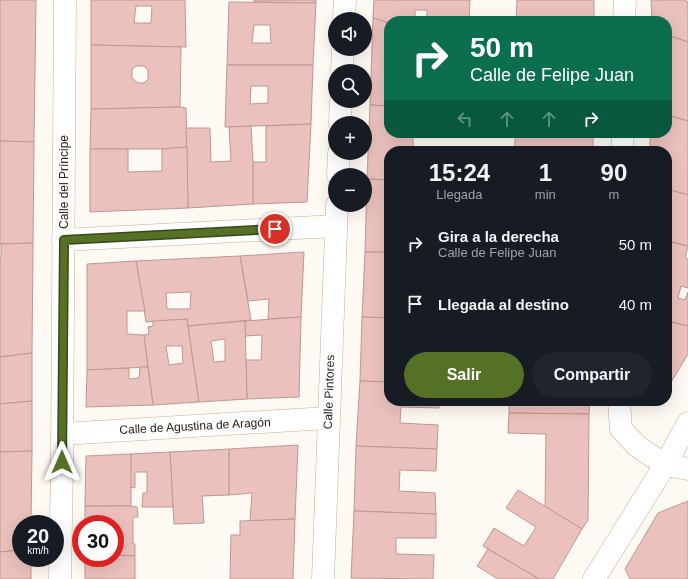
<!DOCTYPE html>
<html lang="es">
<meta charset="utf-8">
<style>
:root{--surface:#171b24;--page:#20242c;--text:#f1f3f6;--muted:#9ea1a6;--accent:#557125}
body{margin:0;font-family:Helvetica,sans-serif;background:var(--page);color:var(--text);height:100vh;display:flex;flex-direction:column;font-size:15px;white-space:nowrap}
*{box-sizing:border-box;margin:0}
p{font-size:13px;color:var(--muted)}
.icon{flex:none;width:22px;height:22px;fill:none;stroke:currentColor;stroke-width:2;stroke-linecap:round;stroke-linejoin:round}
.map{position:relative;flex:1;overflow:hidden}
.sheet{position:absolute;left:384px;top:146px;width:288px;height:260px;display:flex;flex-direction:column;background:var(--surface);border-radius:16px;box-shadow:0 4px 16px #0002}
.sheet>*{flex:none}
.guide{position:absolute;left:384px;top:16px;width:288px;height:122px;border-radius:16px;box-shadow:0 4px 16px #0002;background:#0b6e4f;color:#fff;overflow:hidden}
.fabs{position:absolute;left:328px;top:12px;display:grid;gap:8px}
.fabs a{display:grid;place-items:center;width:44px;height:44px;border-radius:50%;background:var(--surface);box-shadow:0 4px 16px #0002;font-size:20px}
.speed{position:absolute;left:12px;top:515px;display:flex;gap:8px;font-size:20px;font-weight:700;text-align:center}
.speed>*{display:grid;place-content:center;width:52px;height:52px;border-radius:50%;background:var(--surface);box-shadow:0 4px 16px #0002;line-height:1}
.speed small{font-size:10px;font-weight:400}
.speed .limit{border:6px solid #d22;background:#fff;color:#111}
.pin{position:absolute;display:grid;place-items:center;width:34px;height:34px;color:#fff;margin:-17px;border:2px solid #fff;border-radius:50%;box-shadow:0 1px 4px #0007}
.me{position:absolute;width:44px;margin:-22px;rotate:0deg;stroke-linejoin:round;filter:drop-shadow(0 0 3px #0008)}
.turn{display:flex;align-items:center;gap:14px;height:84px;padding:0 20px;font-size:18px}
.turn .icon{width:52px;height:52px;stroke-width:2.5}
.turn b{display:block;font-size:28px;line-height:34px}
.lanes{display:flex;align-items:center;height:38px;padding:0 20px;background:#0003;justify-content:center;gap:20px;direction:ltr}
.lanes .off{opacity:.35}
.eta{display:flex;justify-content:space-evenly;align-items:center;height:68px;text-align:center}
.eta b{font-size:24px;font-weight:700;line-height:28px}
.primary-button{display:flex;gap:8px;margin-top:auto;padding:8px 20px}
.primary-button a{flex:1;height:46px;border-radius:24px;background:var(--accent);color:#fff;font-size:16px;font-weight:700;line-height:46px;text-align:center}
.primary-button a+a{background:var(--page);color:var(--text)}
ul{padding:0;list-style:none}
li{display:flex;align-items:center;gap:12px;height:60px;padding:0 20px}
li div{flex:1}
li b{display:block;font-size:15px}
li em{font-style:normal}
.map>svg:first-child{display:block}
.building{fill:#ebc1bd;stroke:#bf9793;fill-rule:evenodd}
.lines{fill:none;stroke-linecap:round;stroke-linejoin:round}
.minor-casing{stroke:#c8ae93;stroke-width:23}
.minor{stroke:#fff;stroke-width:22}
.route-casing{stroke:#374918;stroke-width:10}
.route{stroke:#557125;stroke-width:7}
.labels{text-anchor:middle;stroke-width:3;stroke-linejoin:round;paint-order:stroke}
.street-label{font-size:12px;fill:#2b2117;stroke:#fff}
</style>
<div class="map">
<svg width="688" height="579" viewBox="0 0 688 579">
<rect width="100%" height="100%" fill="#fff9f3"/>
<g class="building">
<path d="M0,0H36L34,142L0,141Z"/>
<path d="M91,0H185L186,47L91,45ZM136,6H152L151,23H134Z"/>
<path d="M254,0H316V3L254,2Z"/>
<path d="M374,0H470L469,21H427V10H415V21H389V23L373,18Z"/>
<path d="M517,0H594V21H516Z"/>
<path d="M651,0H685L688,2V42L667,35V21H652Z"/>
<path d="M229,2L316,3L313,65H227ZM254,25H270L271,43H252Z"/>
<path d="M373,18L389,23V106L370,105Z"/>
<path d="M667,35L688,42V121L667,115Z"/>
<path d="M91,45L181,47L180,107L91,109ZM136,66H144L148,70V79L144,83H138L132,78V69Z"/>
<path d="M227,65H313L311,124L225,127ZM251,86H268V103L250,104Z"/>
<path d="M370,105L389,106V133H466V134L413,133V151H389V180L367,179Z"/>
<path d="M180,107L186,108L187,147L162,149H90L91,109Z"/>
<path d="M667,115L688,121V195L667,189V151H650V133H667Z"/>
<path d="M311,124L307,202L253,204V162H266V126Z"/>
<path d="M251,126L253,162V204L188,208L186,128H210L211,162L231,161L229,127Z"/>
<path d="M515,133L548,135V133H593V151H515Z"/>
<path d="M0,141L34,142L33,243L0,244Z"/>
<path d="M187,147L188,208L90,212V149H128V172L162,171V149Z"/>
<path d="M367,179L389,180V252H365Z"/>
<path d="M667,189L688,195V246L667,241Z"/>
<path d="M667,241L688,246L685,258L688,259V288L681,286L678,298L685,300L688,292V326L667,321Z"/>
<path d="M33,243L32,353L0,357V257H1V244Z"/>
<path d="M304,252L301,317L268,319L269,299L248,301L240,256Z"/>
<path d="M365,252H389V318L362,317Z"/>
<path d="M240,256L251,320L188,326L187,319L146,322L136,261ZM191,292L190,309H167L166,293Z"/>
<path d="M136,261L145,311H127V334L144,335L148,367L87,370V264Z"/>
<path d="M301,317L299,397L247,399L246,360H261L262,335L245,336V321Z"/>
<path d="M362,317L389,318V382L360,381Z"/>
<path d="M187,319L199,402L153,405L144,335L149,334L148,327L153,326V321ZM166,346H182L183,363L169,365Z"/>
<path d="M245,321L247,399L199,402L188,326ZM225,339V361L214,362L211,341Z"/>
<path d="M667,321L688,326V354L667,389Z"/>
<path d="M32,353V401L0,404V357Z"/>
<path d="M140,367H148L153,405L86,407L87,370L129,368V379L139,378Z"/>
<path d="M360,381L389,382V401H439V408L401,407L400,423L438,425L437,449L356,446Z"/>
<path d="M32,401V451L0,452V404Z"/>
<path d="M509,401H590L589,414L509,413Z"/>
<path d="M509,413L589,414L588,520L582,529L545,507L546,434L508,433Z"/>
<path d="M298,445L295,519L250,521L252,493L229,495V449Z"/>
<path d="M356,446L437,449L436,471L400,470L399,491L435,493L436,514L354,511Z"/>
<path d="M229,449V495L202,496L204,523L174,524L170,452Z"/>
<path d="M32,451L31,524H21V550L0,552V452Z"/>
<path d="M170,452L173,507H142L143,493H147V472H135V488L130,487L131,454Z"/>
<path d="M131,454V506H85L86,456Z"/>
<path d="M518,490L582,529L553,579H539L483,546L494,528L524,546L536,527L506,508Z"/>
<path d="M688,501V579H630L625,569L658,513Z"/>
<path d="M85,506H131L137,507L138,517H133V544H135V556L115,555V524H85Z"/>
<path d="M354,511L436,514V538H396V554L434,555L433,579L351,578Z"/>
<path d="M295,519L293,579H230L231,535H240V521Z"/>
<path d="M488,549L539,579H498L477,566Z"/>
<path d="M21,550V558H31V579H0V552Z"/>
<path d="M115,555L135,556V579H85V558H115Z"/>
</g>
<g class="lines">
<defs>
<g id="minor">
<path d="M344,19L345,0"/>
<path d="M624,21L625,0"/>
<path d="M342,71L343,49"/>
<path d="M340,123L341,101"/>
<path d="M622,151L623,133"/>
<path d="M338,175L339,153"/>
<path d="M63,240L336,226"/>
<path d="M619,401L621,429L637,446L665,465L688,469"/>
<path d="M62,434L328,418"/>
<path d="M60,579L62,462L65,0"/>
<path d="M323,579L337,205"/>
<path d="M594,579L665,465L688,423"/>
</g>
</defs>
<use href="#minor" class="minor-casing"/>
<use href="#minor" class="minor"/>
</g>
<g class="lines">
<defs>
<path id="route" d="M62,462L64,240L275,229"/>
</defs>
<use href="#route" class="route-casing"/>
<use href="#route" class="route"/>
</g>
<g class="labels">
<g class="street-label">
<text transform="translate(64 182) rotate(-90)" y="4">Calle del Príncipe</text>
<text transform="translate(329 392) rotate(-88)" y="4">Calle Pintores</text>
<text transform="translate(195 426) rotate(-3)" y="4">Calle de Agustina de Aragón</text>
</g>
</g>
</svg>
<div class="fabs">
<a><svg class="icon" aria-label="sound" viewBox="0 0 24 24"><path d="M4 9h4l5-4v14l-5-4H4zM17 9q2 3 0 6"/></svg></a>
<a><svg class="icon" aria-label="search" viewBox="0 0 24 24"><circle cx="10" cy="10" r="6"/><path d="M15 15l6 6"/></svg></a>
<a>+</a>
<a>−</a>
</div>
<div class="speed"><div>20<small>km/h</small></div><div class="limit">30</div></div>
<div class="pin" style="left:275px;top:229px;background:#d93025"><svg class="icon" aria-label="arrive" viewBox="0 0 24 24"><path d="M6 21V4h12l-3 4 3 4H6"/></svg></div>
<svg class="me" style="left:62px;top:462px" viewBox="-20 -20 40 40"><path d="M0-17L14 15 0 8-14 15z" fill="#557125" stroke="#fff" stroke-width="4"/></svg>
<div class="guide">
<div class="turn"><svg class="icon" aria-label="right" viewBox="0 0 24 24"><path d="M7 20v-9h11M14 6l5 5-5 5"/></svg><div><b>50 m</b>Calle de Felipe Juan</div></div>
<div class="lanes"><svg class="icon off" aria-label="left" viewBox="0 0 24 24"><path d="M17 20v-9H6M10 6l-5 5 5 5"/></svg><svg class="icon off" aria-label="ahead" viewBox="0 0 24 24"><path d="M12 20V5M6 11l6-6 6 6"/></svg><svg class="icon off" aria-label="ahead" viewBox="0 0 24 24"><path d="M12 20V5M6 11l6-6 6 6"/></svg><svg class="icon" aria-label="right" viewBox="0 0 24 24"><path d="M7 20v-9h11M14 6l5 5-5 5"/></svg></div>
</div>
<section class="sheet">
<div class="eta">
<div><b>15:24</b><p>Llegada</p></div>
<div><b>1</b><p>min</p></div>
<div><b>90</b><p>m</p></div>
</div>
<ul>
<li><svg class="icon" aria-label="right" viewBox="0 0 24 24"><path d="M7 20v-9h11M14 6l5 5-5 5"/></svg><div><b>Gira a la derecha</b><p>Calle de Felipe Juan</p></div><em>50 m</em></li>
<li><svg class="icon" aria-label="arrive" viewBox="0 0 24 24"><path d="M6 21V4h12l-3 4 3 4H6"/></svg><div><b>Llegada al destino</b></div><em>40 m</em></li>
</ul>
<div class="primary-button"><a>Salir</a><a>Compartir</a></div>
</section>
</div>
